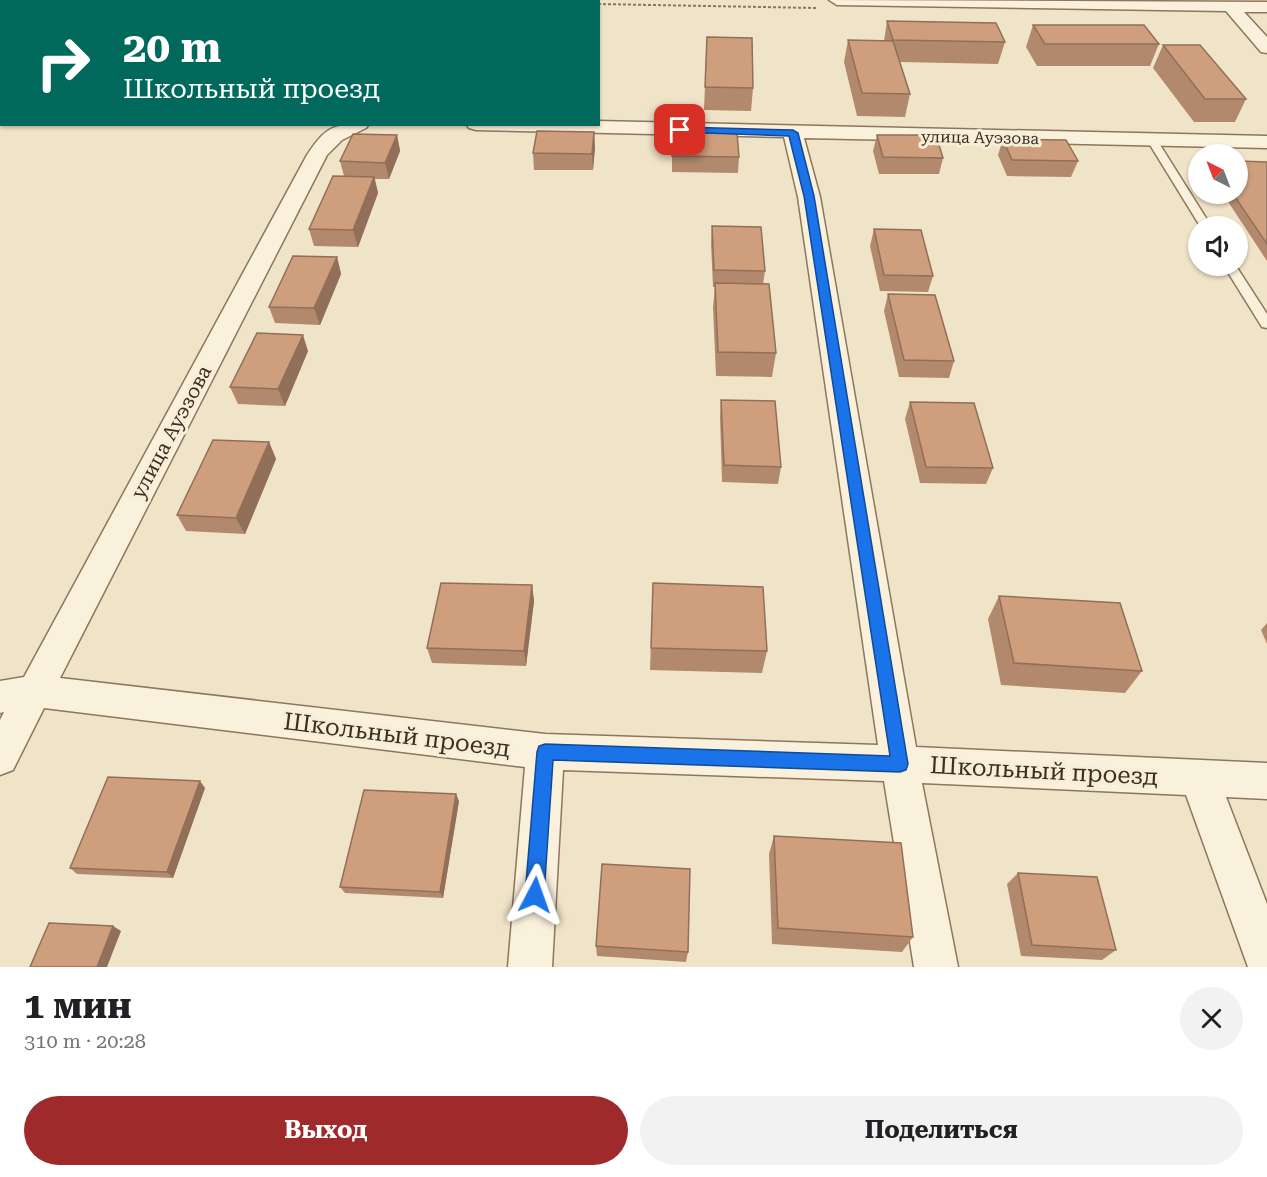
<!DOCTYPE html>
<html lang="ru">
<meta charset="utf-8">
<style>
:root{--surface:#fff;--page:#f2f2f2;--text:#202124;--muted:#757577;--accent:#9e2a2b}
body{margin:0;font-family:"Roboto Serif",serif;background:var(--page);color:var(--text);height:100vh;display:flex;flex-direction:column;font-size:22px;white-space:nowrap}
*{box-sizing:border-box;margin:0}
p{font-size:20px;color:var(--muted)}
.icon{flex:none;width:33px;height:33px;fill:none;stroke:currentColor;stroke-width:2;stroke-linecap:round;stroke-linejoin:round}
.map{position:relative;height:967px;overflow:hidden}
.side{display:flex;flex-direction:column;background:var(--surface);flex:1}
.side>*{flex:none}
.hud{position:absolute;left:0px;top:0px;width:600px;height:126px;box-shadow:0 2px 4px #0004;background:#00695c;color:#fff;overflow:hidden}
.needle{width:39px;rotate:318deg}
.fabs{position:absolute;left:1188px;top:144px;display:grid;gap:12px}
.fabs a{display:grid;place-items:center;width:60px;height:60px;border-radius:50%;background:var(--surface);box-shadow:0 2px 4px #0004;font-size:30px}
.pin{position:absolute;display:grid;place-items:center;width:51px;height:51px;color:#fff;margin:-26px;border-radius:12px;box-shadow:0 3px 9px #0006}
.me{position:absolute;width:66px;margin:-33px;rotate:4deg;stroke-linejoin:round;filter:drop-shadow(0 0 4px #0008)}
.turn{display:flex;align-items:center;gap:21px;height:126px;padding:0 24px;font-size:27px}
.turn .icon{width:78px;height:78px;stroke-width:2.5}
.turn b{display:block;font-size:42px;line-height:51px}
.round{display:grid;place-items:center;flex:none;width:63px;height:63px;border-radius:32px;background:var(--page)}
.overview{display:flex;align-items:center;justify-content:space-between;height:102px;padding:0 24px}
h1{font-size:36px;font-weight:700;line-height:45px}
.button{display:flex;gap:12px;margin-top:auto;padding:12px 24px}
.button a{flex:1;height:69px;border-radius:36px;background:var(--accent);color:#fff;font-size:24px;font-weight:700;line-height:69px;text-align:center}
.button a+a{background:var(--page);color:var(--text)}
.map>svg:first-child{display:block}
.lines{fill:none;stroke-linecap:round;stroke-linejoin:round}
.service-casing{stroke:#8d765c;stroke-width:3}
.minor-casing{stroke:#8d765c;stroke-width:3}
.path{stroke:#8d765c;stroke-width:2;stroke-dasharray:3 2;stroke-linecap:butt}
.service{fill:#faf1dc;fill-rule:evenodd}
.minor{fill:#faf1dc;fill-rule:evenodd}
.wall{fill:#b2896c}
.shaded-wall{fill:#916f58}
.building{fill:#cf9f7d;stroke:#916f58;stroke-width:1.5}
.route{fill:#1a73e8;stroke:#114b97;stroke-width:1.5}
.labels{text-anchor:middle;stroke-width:6;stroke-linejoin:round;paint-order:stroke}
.far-street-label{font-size:16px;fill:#3d2e20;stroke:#f7eed8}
.street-label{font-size:20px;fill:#3d2e20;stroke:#f7eed8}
.near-street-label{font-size:24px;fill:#3d2e20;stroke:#f7eed8}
</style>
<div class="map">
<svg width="1267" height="967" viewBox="0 0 1267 967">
<rect width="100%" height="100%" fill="#f0e4c8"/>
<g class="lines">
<defs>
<g id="service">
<path d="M1152,137L1157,140L1211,226H1200L1147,140Z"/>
<path d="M1224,266H1236L1267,314V328L1262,327Z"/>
</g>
<g id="minor">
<path d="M829,0L1267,2V12H1244L1267,37V53L1261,52L1226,11L837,5Z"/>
<path d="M598,121L1267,136V148L804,138L820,197L916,747L1267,763V799L1226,797L1267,904V967H1248L1186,795L922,783L958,967H914L884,781L563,770L552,967H508L525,767L44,708L13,770L0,775V720L4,712L0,713V681L24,677L307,155C327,125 334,124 369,124L366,128L342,140L327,155L60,678L545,734L878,745L798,197L784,137L476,130L469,128L466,124H598Z"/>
</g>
</defs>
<use href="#service" class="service-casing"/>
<use href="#minor" class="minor-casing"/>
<g class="path">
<path d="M351,0L435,2"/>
<path d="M598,4L816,8"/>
</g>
<use href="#service" class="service"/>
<use href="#minor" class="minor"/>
</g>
<g class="wall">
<path d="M887,21L1005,42L998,64L900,62L910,94L905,117L857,116L844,62L848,40L884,41Z"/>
<path d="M1033,25L1159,44L1150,66H1037L1026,47Z"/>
<path d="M707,37L753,88L751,111L704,110Z"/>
<path d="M1163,45L1246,99L1235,122H1194L1153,68Z"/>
<path d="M594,132L595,148L593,170H534L533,153Z"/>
<path d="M672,132L739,157L738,173L672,172Z"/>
<path d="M397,135L400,151L389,179H375L378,193L358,247L314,246L309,229L344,176L340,161Z"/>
<path d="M877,135L943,158L939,174H879L873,151Z"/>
<path d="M1003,139L1078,161L1071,177L1007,176L998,155Z"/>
<path d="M1267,162V261L1223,194H1238Z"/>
<path d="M712,226L765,271L763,284L776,353L772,377L716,376L713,307L715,287H713L711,243Z"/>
<path d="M874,229L933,276L928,292L880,291L870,246Z"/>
<path d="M337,257L341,274L320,325L275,323L269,307Z"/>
<path d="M888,294L954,361L949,378L899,377L884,311Z"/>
<path d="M308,351L285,406L238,404L230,387Z"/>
<path d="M721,400L781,467L778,484L722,482L720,417Z"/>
<path d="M910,402L993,468L986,484L920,483L905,419Z"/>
<path d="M269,442L276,459L245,534L186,531L177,515Z"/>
<path d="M653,583L767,651L762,673L650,670Z"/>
<path d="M532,585L534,601L526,666L432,663L427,648Z"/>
<path d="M999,596L1142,671L1125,693L1001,685L988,619Z"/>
<path d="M1267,623V644L1261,630Z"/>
<path d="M205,788L173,878L77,874L70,868Z"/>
<path d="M459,801L443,898L345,893L340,887Z"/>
<path d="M774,836L913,937L902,952L772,944L769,854Z"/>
<path d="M1018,873L1116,950L1102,960L1021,956L1007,884Z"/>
<path d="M596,946L688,952L686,962L597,956Z"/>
</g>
<g class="shaded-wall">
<path d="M594,132L595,148L593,170L592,154Z"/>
<path d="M397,135L400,151L389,179L385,163Z"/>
<path d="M374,177L378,193L358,247L353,230Z"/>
<path d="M337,257L341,274L320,325L314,308Z"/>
<path d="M303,335L308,351L285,406L278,389Z"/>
<path d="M269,442L276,459L245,534L236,518Z"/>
<path d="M532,585L534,601L526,666L524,651Z"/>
<path d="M200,781L205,788L173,878L167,872Z"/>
<path d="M456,794L459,801L443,898L440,892Z"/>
<path d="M113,926L121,931L107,967H97Z"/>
</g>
<g class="building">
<path d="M887,21L996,23L1005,42L893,40Z"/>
<path d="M1033,25H1144L1159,44H1045Z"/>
<path d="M707,37L752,38L753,88L705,87Z"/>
<path d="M848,40L893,41L910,94L862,93Z"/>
<path d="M1163,45H1200L1246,99H1205Z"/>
<path d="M537,131L594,132L592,154L533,153Z"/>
<path d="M672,132L737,133L739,157L672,156Z"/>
<path d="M353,134L397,135L385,163L340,161Z"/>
<path d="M877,135H936L943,158L883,157Z"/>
<path d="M1003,139L1066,140L1078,161L1012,160Z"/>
<path d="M1238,161L1267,162V244L1233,194H1238Z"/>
<path d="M333,176L374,177L353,230L309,229Z"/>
<path d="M712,226L761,227L765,271L714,270Z"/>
<path d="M874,229L921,230L933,276L884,275Z"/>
<path d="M293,256L337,257L314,308L269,307Z"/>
<path d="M715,283L769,284L776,353L718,352Z"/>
<path d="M888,294L935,295L954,361L904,360Z"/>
<path d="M257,333L303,335L278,389L230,387Z"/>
<path d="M721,400L775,401L781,467L724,465Z"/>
<path d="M910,402L974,403L993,468L926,467Z"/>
<path d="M213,440L269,442L236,518L177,515Z"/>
<path d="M441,583L532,585L524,651L427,648Z"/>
<path d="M653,583L763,587L767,651L651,648Z"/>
<path d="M999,596L1120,603L1142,671L1014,663Z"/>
<path d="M108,777L200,781L167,872L70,868Z"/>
<path d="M364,790L456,794L440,892L340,887Z"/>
<path d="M774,836L901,843L913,937L778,928Z"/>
<path d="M602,864L690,869L688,952L596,946Z"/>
<path d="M1018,873L1097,877L1116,950L1032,945Z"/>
<path d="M49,923L113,926L97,967H30Z"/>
</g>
<path class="route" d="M680,127L793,130L798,133L814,196L908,764L906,770L900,772L553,760L544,895L541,902L535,905L528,902L525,895L537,752L539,746L545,744L890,756L804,196L789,136L677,132V128Z"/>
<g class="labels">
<g class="far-street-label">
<text transform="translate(980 137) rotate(1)" y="6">улица Ауэзова</text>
</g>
<g class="street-label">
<text transform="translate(171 432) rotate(-62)" y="7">улица Ауэзова</text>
</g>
<g class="near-street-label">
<text transform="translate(397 735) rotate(7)" y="8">Школьный проезд</text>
<text transform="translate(1044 771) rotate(3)" y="8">Школьный проезд</text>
</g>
</g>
</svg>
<div class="fabs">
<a><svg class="needle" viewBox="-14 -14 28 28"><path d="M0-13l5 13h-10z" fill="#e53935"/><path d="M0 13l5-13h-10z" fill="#757577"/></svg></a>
<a><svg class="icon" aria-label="sound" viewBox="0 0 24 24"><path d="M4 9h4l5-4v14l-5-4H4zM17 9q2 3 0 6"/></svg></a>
</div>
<div class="pin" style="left:680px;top:130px;background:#d93025"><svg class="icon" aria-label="arrive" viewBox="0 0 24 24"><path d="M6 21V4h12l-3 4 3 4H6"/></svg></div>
<svg class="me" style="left:535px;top:895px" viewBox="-20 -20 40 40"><path d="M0-17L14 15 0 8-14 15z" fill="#1a73e8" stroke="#fff" stroke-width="4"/></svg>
<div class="hud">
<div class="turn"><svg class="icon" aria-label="right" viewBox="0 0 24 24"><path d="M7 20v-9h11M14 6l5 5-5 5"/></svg><div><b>20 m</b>Школьный проезд</div></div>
</div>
</div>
<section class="side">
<div class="overview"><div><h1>1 мин</h1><p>310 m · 20:28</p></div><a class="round"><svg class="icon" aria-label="close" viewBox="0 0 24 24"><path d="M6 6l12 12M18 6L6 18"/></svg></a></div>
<div class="button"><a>Выход</a><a>Поделиться</a></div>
</section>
